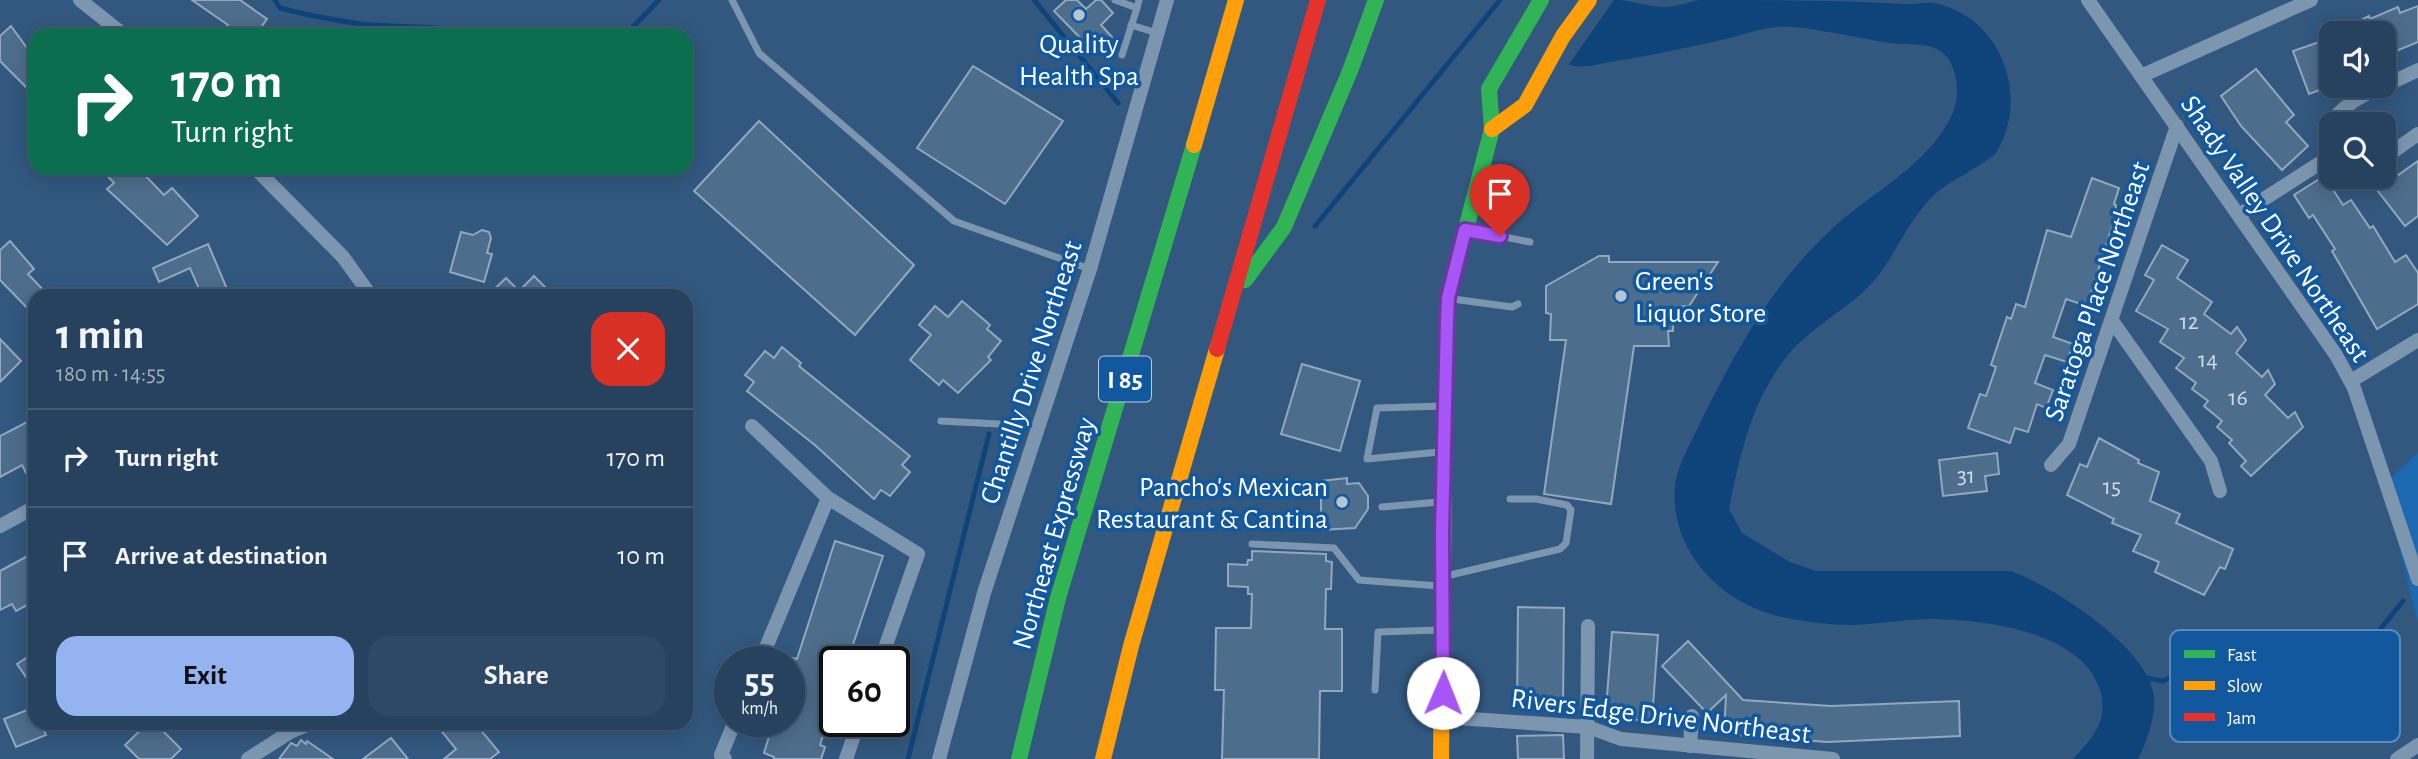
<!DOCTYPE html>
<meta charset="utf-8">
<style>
:root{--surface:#26425f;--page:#2e4965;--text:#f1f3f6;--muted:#a4b0bd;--line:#425b74;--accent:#95b2f1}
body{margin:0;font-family:"Alegreya Sans",sans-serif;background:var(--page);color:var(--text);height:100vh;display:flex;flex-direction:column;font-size:26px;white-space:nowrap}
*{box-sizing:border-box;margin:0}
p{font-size:23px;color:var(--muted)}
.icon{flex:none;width:38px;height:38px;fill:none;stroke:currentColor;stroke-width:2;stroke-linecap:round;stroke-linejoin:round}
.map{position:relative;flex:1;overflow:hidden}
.drawer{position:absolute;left:28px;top:289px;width:665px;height:441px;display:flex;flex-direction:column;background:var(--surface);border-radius:21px;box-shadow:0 4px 18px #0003,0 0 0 2px var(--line)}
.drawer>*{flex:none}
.banner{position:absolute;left:28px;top:28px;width:665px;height:147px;border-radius:21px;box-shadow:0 4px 18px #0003,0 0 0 2px var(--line);background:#0b6e4f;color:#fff;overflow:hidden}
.tools{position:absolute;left:2319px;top:21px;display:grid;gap:14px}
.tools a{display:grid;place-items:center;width:77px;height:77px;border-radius:14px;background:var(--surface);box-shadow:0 4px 18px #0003,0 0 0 2px var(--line);font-size:35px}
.speed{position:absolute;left:714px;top:646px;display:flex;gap:14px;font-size:35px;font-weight:700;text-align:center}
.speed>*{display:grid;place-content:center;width:91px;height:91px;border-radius:50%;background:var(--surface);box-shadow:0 4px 18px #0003,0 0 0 2px var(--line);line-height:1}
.speed small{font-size:18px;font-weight:400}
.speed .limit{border:4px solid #111;border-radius:10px;background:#fff;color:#111}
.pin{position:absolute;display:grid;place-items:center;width:60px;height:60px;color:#fff;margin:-72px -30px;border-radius:50% 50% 50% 0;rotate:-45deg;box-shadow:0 0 7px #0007}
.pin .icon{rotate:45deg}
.me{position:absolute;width:77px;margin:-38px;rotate:1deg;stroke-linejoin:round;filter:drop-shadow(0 0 5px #0008)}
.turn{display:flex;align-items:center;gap:24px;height:147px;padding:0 28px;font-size:32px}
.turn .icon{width:91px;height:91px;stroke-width:2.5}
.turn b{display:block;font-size:49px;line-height:60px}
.round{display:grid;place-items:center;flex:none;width:74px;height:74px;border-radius:21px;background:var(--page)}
.summary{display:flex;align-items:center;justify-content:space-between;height:119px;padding:0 28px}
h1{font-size:42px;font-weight:700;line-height:52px}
.button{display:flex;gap:14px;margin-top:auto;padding:14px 28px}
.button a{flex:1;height:80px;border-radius:21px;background:var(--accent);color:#111;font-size:28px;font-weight:700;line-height:80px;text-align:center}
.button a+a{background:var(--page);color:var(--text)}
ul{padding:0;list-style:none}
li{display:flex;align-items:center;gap:21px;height:98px;padding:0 28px;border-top:2px solid var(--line)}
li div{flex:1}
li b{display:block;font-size:26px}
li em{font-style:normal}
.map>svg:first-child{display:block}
.green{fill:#1d69b1}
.water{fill:#0f447b}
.pier{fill:#32587f}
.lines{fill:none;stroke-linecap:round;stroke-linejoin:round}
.stream{stroke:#0f447b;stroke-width:5}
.building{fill:#4d6d8c;stroke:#92a8bd;stroke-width:2}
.lane{stroke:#7d96af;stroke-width:7}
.street{stroke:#7d96af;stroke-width:14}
.fast{stroke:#30b455;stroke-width:16}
.slow{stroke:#ff9f0a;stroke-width:16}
.jam{stroke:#e5322d;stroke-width:16}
.route-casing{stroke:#6d37a1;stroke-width:18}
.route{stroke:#a855f7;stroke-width:12}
.poi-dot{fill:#b7c5d2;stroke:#12589f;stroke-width:2.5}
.labels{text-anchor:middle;stroke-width:7;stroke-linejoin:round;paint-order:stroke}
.number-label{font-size:24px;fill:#d2dae2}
.shield{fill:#12589f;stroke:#b8cde2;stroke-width:2}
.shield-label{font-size:26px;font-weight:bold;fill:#fff}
.poi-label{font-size:28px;fill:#fff;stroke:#12589f}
.street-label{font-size:28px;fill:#fff;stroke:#12589f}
.key{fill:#12589f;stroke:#598abc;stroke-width:2}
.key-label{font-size:19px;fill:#fff}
</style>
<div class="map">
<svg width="2418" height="759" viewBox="0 0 2418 759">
<rect width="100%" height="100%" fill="#32587f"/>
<path class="green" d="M2418,453V624L2384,485Z"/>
<path class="water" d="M1515,0C1548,0 1584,0 1617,0C1634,1 1648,7 1665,7C1677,7 1689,1 1702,0C1769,0 1839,0 1907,4C1915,4 1925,2 1934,3C2001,16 2030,96 1997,151C1992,161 1949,181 1936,193C1908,219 1897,253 1874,281C1849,309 1813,325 1788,355C1752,399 1740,454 1729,509L1742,533L1790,562L1816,571H2011C2053,586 2148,647 2154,696C2156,715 2147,742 2138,759H2073C2093,737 2109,721 2100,690C2082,631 1982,619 1930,619C1903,619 1876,625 1849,625C1830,625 1811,622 1792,619C1760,614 1730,599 1707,575C1685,551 1672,520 1675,487C1677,465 1693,439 1702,419C1737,348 1775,280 1835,226C1874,191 1928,165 1952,115C1959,101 1959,75 1949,60C1936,40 1911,46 1890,43C1860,39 1805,25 1778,27C1759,28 1740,36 1722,40C1685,48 1648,56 1611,62C1598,64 1582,69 1571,65C1545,57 1523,26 1515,0Z"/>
<path class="pier" d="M1515,0H1614L1567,67L1548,58L1529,37L1516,15L1512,5Z"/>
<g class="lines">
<g class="stream">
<path d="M275,0L280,8C306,15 333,20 361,24C401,28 441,25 481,35"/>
<path d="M1034,0L1118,103"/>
<path d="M625,35L659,0"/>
<path d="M1315,226L1500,0"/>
<path d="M2142,677L2163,681L2214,657L2267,643L2378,632L2403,601"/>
<path d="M908,759L989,434"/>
</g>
</g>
<g class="building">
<path d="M192,0H240L267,19L262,26L273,35H222L228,25Z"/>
<path d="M1066,0H1077L1086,9L1096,0H1101L1113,13L1101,25L1112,37L1095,53L1054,11Z"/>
<path d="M2418,6V42L2384,56V33H2336L2369,16L2370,19L2398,7L2400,13Z"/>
<path d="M11,26L35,59V96L0,61V36Z"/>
<path d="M2331,38V86L2309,94L2293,51Z"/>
<path d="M973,66L1063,121L1005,204L917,148Z"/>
<path d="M2256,69L2294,115L2286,122L2308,146L2282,170L2241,126L2221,96Z"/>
<path d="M759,121L914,265L855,335L694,191Z"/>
<path d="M2418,161V216L2405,226L2377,190Z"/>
<path d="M100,168H138L164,195L172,188L198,216L167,245L107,189L114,183Z"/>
<path d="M2324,176L2343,205L2351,200L2370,228L2373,226L2395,262L2406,255L2418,273V304L2377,329L2332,251L2335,249L2313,215L2309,218L2294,195Z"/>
<path d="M2092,178L2119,188L2114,204L2116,205L2114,220L2087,306L2066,299L2053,337L2073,344L2067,362L2045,355L2035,383L2053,390L2046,408L2037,404L2028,432L2015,428L2010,443L1968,428L1980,394L1986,396L1996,367L1991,365L2007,317L2011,319L2016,304L2025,307L2047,230L2071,237Z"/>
<path d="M482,230L489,232L491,238L487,253L492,254L484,282L450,272L461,232L473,235Z"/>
<path d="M10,241L34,269L28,274L49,296H35V316L0,280V250Z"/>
<path d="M208,244L230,296H202L190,268L159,282L153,268Z"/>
<path d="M2162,245L2188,260L2177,278L2212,302L2204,314L2231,334L2237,327L2246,340L2236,353L2262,377L2268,370L2275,384L2265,395L2288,418L2295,412L2303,427L2251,476L2241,466L2246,461L2229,443L2232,440L2217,427L2222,421L2204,406L2208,401L2192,389L2196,383L2176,368L2184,358L2160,342L2168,329L2136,311L2154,280L2145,275Z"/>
<path d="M1599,256H1609V262H1718L1689,306L1674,307L1673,331H1668L1669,346H1634L1611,504L1544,494L1566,340H1550L1551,314L1546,313V286Z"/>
<path d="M534,276L545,287L536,296H487L506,278L519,291Z"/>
<path d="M962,301L990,325L987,329L1001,341L988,357L991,360L958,393L943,380L939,385L910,360L931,335L919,325L935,306L948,317Z"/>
<path d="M0,339L21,361L0,382Z"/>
<path d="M782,347L801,363L799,366L910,456L902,465L910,472L890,496L881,490L874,499L816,446L747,391L754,382L745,375L765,351L774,358Z"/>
<path d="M1302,364L1360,381L1340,451L1281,434Z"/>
<path d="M35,418V490L22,465L0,477V436Z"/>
<path d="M2099,438L2139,460L2138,463L2159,472L2150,501L2180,514L2176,523L2233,549L2225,569L2220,567L2204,595L2155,572L2159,562L2133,551L2141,535L2112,523L2114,519L2067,495L2080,464L2087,467Z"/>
<path d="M1997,453L1999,474L1985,476L1987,491L1943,496L1939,460Z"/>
<path d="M1347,478V484L1359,483L1368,496V509L1355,528L1321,530V481Z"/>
<path d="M835,541L883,556L847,662H835V698L820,745L825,747L821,759H774V757L764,753L771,730L776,732L780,721H789V671L793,658L797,659Z"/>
<path d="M1252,551L1326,554V561L1332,562L1331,589H1326L1325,629H1342V691H1320L1319,759H1222L1224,690H1215L1216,628H1251L1252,594H1248V587L1228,586V564L1247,565L1248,560H1252Z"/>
<path d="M35,552V601L16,611L12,604L0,610V571Z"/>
<path d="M1518,607L1564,608L1563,708H1517Z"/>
<path d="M1612,632L1658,635L1652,721L1624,719V709H1606Z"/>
<path d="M1688,641L1743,700L1831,706L1959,701L1960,736L1827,742L1724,734L1726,695L1707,713L1662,666Z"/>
<path d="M35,652V690L17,664Z"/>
<path d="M35,707V723H41L46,735L16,747L4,719Z"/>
<path d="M148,723H155L181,749L171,759H139L125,745Z"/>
<path d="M435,723H475L499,752L490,759H444L456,749Z"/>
<path d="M1563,735L1564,759H1518L1517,736Z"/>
<path d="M391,738L408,759H363Z"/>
<path d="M301,740L306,744L307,741L333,759H279L291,743L297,746Z"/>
</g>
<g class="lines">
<g class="lane">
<path d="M732,0L759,53L954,221L1090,269"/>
<path d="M1115,0L1137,8L1139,0"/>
<path d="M1131,25L1157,33"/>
<path d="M1122,55L1137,8"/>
<path d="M1469,230L1530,242"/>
<path d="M1453,299L1512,307L1518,304"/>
<path d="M941,421L1038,426"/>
<path d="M1439,452L1367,459L1377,408L1443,406"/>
<path d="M1382,507L1439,502"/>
<path d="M1252,544L1334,548L1359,580L1439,586"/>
<path d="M1446,576L1560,549L1566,543L1571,510L1567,505L1536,499H1510"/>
<path d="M1375,690L1378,632L1439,630"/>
</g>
<g class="street">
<path d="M80,0L124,35"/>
<path d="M2088,0L2336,355L2354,388L2418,579"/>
<path d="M2141,76L2311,0"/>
<path d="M2384,86L2418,70"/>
<path d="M2331,142L2327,128C2341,106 2360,96 2383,86"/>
<path d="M2384,158L2418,134"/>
<path d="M255,168L343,257L371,296"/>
<path d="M2239,215L2331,156"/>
<path d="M2113,322L2211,461L2220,491"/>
<path d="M2351,381L2418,340"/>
<path d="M752,426L828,498L918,554L880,662"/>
<path d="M2051,465L2069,444L2177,126"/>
<path d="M0,526L35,507"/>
<path d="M760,662L828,498"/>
<path d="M1442,717L1588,727L1621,739L1833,759"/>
<path d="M1690,746L1692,716"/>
<path d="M248,759L290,732L312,723"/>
<path d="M725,759L721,755L735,721"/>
<path d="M846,759L859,721"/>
<path d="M939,759L984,593L1090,269L1167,0"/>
<path d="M1587,759L1588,626"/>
<path d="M2397,759L2418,745"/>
</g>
<g class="fast">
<path d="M1245,280L1284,227L1350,71L1376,0"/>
<path d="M1444,470L1448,298L1492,129L1489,89L1541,0"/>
<path d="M1019,759L1058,598L1194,145"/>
</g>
<g class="slow">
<path d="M1492,129L1525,105L1563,36L1589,0"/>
<path d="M1194,145L1236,0"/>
<path d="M1103,759L1131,646L1217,349"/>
<path d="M1441,759L1444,470"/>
</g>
<path class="jam" d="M1217,349L1318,0"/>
</g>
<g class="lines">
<defs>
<path id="route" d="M1443,693L1442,533L1447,320L1448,298L1465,230L1500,236"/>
</defs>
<use href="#route" class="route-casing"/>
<use href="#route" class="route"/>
</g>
<g class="poi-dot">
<circle cx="1079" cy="15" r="7"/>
<circle cx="1621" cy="296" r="7"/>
<circle cx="1342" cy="502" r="7"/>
</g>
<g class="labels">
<g class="number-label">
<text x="2189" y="329">12</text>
<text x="2208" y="367">14</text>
<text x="2238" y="405">16</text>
<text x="1966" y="483">31</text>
<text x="2112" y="494">15</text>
</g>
<rect class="shield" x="1099" y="356.5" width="52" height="45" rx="5"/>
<g class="shield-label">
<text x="1125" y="388">I 85</text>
</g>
<g class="poi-label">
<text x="1079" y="53">Quality<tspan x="1079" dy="32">Health Spa</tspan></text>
<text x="1635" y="290" text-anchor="start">Green's<tspan x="1635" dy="32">Liquor Store</tspan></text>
<text x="1328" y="496" text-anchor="end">Pancho's Mexican<tspan x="1328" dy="32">Restaurant &amp; Cantina</tspan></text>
</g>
<g class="street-label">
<text transform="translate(2276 228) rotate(56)" y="10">Shady Valley Drive Northeast</text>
<text transform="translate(2096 291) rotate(-71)" y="10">Saratoga Place Northeast</text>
<text transform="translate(1030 372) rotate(-72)" y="10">Chantilly Drive Northeast</text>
<text transform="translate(1053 533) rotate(-74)" y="10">Northeast Expressway</text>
<text transform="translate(1661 715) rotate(7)" y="10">Rivers Edge Drive Northeast</text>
</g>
</g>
<rect x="2170" y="630" width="230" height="112" rx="10" class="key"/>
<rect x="2184" y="650" width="31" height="8" fill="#30b455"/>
<rect x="2184" y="681" width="31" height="9" fill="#ff9f0a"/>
<rect x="2184" y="713" width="31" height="8" fill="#e5322d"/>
<g class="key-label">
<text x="2227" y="661">Fast</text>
<text x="2227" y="692">Slow</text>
<text x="2227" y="724">Jam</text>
</g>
</svg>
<div class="tools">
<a><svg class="icon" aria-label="sound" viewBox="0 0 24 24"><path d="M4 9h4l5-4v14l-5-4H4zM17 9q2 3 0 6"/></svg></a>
<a><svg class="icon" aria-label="search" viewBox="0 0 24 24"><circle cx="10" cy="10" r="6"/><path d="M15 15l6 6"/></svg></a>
</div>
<div class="speed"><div>55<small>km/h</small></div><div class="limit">60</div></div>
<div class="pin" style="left:1500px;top:236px;background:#d93025"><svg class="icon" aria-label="arrive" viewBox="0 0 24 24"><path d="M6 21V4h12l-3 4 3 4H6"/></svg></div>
<svg class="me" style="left:1443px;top:693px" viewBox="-20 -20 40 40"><circle r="19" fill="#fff"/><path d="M0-13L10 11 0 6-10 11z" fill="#a855f7"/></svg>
<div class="banner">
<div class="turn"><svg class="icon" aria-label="right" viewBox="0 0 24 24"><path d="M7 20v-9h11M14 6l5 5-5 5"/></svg><div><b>170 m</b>Turn right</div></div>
</div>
<section class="drawer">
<div class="summary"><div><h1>1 min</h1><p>180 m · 14:55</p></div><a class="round" style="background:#d93025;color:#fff"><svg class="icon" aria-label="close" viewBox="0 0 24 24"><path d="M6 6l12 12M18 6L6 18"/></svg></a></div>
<ul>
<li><svg class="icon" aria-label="right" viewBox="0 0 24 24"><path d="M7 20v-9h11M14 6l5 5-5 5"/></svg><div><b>Turn right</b></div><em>170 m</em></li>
<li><svg class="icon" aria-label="arrive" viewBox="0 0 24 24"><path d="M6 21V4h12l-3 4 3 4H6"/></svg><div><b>Arrive at destination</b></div><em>10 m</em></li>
</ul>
<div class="button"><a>Exit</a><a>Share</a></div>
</section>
</div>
